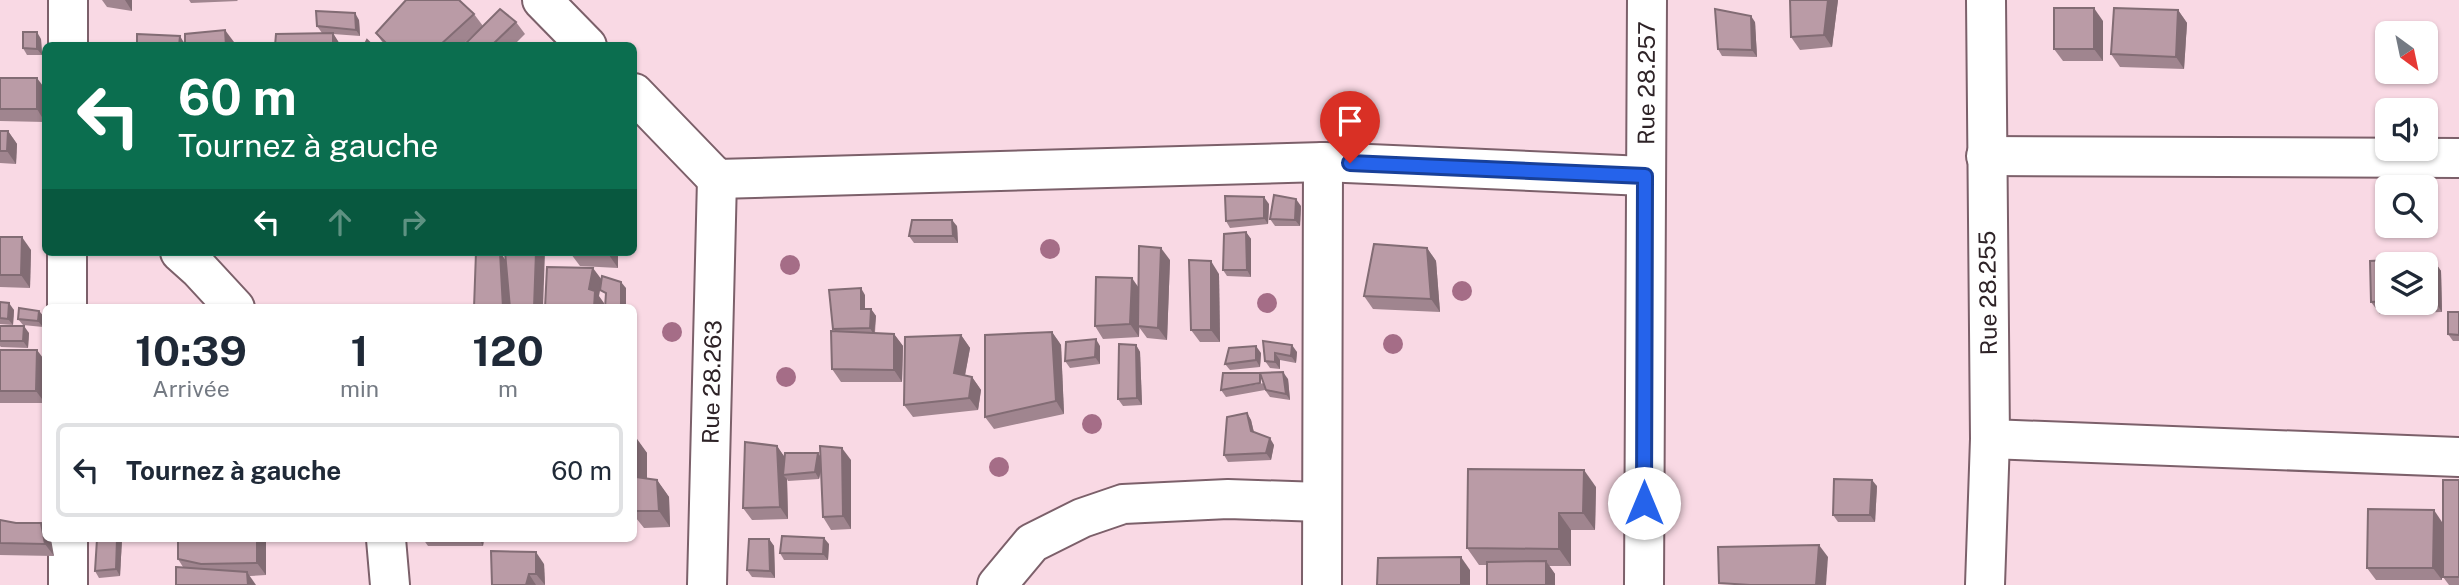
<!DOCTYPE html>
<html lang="fr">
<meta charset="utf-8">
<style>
:root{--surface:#fff;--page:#f6f6f7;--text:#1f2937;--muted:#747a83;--line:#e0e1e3}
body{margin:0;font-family:"Public Sans",sans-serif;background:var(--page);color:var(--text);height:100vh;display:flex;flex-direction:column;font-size:26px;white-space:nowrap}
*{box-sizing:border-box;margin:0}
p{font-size:23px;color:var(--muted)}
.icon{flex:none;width:38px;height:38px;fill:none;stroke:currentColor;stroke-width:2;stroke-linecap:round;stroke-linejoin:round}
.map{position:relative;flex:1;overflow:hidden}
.sheet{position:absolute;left:42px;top:304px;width:595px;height:238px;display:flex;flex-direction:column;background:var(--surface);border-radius:10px;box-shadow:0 2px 5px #0004}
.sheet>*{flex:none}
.top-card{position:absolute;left:42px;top:42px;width:595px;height:214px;border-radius:10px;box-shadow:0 2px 5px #0004;background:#0b6e4f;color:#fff;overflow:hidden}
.needle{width:46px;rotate:147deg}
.controls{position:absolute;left:2375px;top:21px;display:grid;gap:14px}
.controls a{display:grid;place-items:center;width:63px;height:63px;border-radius:10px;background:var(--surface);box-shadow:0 2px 5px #0004;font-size:35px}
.pin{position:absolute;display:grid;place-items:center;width:60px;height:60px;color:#fff;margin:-72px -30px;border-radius:50% 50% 50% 0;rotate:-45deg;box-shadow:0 0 7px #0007}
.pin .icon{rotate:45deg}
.me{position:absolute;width:77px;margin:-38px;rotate:0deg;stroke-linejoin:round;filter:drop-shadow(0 0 5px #0008)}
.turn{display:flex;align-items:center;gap:24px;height:147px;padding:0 21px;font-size:32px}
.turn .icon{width:91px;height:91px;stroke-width:2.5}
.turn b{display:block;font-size:49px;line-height:60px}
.lanes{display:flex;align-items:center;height:66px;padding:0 21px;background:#0003;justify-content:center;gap:35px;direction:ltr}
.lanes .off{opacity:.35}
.eta{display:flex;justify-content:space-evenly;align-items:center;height:119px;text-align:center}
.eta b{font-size:42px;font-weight:700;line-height:49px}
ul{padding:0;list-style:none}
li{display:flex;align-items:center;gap:21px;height:94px;margin:0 14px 10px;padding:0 7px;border:4px solid var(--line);border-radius:10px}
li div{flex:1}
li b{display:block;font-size:26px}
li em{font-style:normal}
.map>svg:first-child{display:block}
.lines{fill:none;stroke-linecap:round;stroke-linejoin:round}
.minor-casing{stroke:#7c606a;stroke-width:42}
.tertiary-casing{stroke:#7c606a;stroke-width:42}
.minor{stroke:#fff;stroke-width:38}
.tertiary{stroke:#fff;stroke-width:38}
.tree{fill:#a56d87}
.wall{fill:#a0858f;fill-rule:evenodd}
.shaded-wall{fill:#826c74}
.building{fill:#ba9ba6;stroke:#826c74;stroke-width:2}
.route-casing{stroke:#184099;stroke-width:18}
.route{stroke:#2563eb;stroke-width:12}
.labels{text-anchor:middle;stroke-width:6;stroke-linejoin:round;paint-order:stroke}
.street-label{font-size:23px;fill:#2e2327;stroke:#fff}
</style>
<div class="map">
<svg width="2459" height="585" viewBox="0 0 2459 585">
<rect width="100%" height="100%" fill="#f9d9e4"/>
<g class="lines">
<defs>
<g id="minor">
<path d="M542,0L587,46"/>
<path d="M68,46V0"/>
<path d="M634,93L717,179L1323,162L1645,176"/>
<path d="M1986,156L2459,158"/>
<path d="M67,252V308"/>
<path d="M180,252L199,269L235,308"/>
<path d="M1990,439L2459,457"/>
<path d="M68,539V585"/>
<path d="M386,539L390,585"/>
<path id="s1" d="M707,585L717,179"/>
<path d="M997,585L1032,543L1082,518L1123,504L1228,499L1321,502"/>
<path d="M1322,585L1323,162"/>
<path d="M1985,585L1990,439L1986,0"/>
</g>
<g id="tertiary">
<path id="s2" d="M1644,585L1647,0"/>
</g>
</defs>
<use href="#minor" class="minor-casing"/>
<use href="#tertiary" class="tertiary-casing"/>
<use href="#minor" class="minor"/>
<use href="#tertiary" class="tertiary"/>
</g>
<g class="tree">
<circle cx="1050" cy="249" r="10"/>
<circle cx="790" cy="265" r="10"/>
<circle cx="1462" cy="291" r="10"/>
<circle cx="1267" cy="303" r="10"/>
<circle cx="672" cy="332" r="10"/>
<circle cx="1393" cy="344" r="10"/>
<circle cx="786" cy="377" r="10"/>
<circle cx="1092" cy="424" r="10"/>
<circle cx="999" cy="467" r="10"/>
</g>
<g class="wall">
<path d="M102,0H132V11L107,7Z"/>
<path d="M189,0H237L238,1L191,3Z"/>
<path d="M1838,0L1832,47L1800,50L1791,37Z"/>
<path d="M2178,10L2187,23L2184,69L2120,67L2111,54Z"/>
<path d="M474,14L483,26L461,46H385L376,33Z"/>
<path d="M359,20L360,36L333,34L341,46L330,33H322L317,26Z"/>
<path d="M2103,21V61H2063L2054,49Z"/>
<path d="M516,22L525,34L513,46H463Z"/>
<path d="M1755,22L1757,57L1722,56L1718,49Z"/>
<path d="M41,39L42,55H27L23,48Z"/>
<path d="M0,78H37L45,122L0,121Z"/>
<path d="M0,131H8L17,144L16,164L0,163Z"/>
<path d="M1269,204L1268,224L1230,228L1226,221Z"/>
<path d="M1301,206L1300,226H1275L1270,219Z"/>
<path d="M957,226L958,243H914L909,236Z"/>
<path d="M1246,232L1251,239V277L1227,276L1223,270Z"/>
<path d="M0,237L31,250L30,288L0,287Z"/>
<path d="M1427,248L1436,261L1440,312L1373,309L1364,296Z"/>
<path d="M571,252H618V268L580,266L571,254Z"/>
<path d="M2432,258L2441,271L2442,312L2380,314L2371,302L2370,261ZM2387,264H2426V303H2387Z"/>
<path d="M1170,260L1167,340L1147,338L1139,327V337L1103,339L1095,326Z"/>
<path d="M1219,274L1220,342H1200L1191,330Z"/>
<path d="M865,295V309H871L876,316L875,333L894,334L903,346L902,382H841L832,369L835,331L833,329Z"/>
<path d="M0,302L14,310L13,325L0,324Z"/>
<path d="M39,311L44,317L43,327L23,325L18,319Z"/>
<path d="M2459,312V341H2453L2448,334Z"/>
<path d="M0,326L29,333L28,348L1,347L0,346Z"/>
<path d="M1052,332L1061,345L1064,414L994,429L985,417Z"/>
<path d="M961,335L970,348L965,376L972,377L981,390L978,410L913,417L904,405Z"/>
<path d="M1263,341L1297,352L1296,363L1280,360V369L1270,368L1265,361Z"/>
<path d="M1136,345L1140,352L1142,405L1123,406L1118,399Z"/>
<path d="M1100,346V364L1070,368L1065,361Z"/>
<path d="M0,350L46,362L45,403H0Z"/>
<path d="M1261,353L1260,367L1230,370L1225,364Z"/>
<path d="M1288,379L1290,400L1270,397L1265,390L1226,397L1221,390Z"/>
<path d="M1247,413L1251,420L1254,432L1274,445L1271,460L1228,462L1224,455Z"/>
<path d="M634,436L647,453V479L657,480L669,497L670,527L644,528L636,518H634Z"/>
<path d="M777,446L785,458L820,457L851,460V529L831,530L823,517L821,471L819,479L788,481L787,479L788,519L752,520L743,508Z"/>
<path d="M2459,480V585H2449L2443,577Z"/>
<path d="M1877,486L1875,522H1838L1833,515Z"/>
<path d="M1596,487L1595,530H1571V566H1549L1555,574V585H1487V565H1479L1467,548Z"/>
<path d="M0,520L16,523H41L54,556L0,555Z"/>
<path d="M2442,522V580H2376L2367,568Z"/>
<path d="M97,539H122L120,576L99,578L95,571Z"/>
<path d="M266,539V575L250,576L183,567L178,559Z"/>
<path d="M423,539H484L483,546H428Z"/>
<path d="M769,539L774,546L775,578L752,577L747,570Z"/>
<path d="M829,544L828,560H784L780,553Z"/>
<path d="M544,564L545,585H492Z"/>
</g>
<g class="shaded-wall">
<path d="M125,0H132V11Z"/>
<path d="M1828,0H1838L1832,47L1824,35Z"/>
<path d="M2094,8L2103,21V61L2094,49Z"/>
<path d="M2178,10L2187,23L2184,69L2176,57Z"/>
<path d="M355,13L359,20L360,36L356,30Z"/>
<path d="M1751,16L1755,22L1757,57L1752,50Z"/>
<path d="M225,30L234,42V46H226Z"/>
<path d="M37,32L41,39L42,55L37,49Z"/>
<path d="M333,33L341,46H333Z"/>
<path d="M180,36L186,46H179Z"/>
<path d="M37,78L46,90L45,122L37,109Z"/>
<path d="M8,131L17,144L16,164L7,151Z"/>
<path d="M1264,197L1269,204L1268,224L1264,218Z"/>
<path d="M1296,199L1301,206L1300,226L1295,220Z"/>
<path d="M952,220L957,226L958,243L953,236Z"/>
<path d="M1246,232L1251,239V277L1247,270Z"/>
<path d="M22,237L31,250L30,288L21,275Z"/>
<path d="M1161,248L1170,260L1167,340L1158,328Z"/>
<path d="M1427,248L1436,261L1440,312L1431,299Z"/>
<path d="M500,252L509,265L511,308H503Z"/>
<path d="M536,252H545L543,308H534Z"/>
<path d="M609,252H618V268L609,255Z"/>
<path d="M2432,258L2441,271L2442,312L2433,299Z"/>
<path d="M1211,261L1219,274L1220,342L1211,330Z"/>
<path d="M593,268L602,280L599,296L604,303V308H594L589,289Z"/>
<path d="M1132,278L1141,291L1139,337L1130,324Z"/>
<path d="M621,282L626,288V308H621Z"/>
<path d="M861,288L865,295V316L861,309Z"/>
<path d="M9,303L14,310L13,325L8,319Z"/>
<path d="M871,309L876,316L874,335L870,328Z"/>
<path d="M39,311L44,317L43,327L38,321Z"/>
<path d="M24,326L29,333L28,348L23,341Z"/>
<path d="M1052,332L1061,345L1064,414L1056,401Z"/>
<path d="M894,334L903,346L902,382L894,370Z"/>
<path d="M961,335L970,348L963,385L954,373Z"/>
<path d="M1096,339L1100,346V364L1095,357Z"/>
<path d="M1136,345L1140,352L1142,405L1137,398Z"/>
<path d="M1292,345L1297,352L1296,363L1291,356Z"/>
<path d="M1256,346L1261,353L1260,367L1256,360Z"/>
<path d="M37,350L46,362L45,403L36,391Z"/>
<path d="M1275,353L1280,360V369L1275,362Z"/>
<path d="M1283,372L1288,379L1290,400L1286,394Z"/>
<path d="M972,377L981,390L978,410L969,398Z"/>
<path d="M1247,413L1251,420L1255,438L1251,431Z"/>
<path d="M635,436L647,453V494L635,477Z"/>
<path d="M1270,438L1274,445L1271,460L1266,453Z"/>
<path d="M777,446L786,459L783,475L787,479L788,519L780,507Z"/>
<path d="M842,448L851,460V529L843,516Z"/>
<path d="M818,453L823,460L819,479L815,472Z"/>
<path d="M1584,470L1596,487L1595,530L1583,513Z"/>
<path d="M657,480L669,497L670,527L659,511Z"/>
<path d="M1872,480L1877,486L1875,522L1870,515Z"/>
<path d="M2434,510L2442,522V580L2433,568Z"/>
<path d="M1559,513L1571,530V566L1559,549Z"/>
<path d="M41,523L46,529V539H51L54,556L45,544Z"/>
<path d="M824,538L829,544L828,560L823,554Z"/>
<path d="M117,539H122L120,576L116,569Z"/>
<path d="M257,539H266V575L257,563Z"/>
<path d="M479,539H484L483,546Z"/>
<path d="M769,539L774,546L775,578L770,571Z"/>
<path d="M1819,545L1828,557L1826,585H1816Z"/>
<path d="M536,552L544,564L545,585L536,574Z"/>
<path d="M1461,557L1470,570V585H1461Z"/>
<path d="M1546,561L1555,574V585H1546Z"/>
<path d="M247,572L256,585H248Z"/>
<path d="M529,574L536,585H526Z"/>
</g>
<g class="building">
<path d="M406,0H459L474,14L439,46H389L376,33Z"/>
<path d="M1790,0H1828L1824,35L1791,37Z"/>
<rect x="2054" y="8" width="40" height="41"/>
<path d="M2114,8L2178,10L2176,57L2111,54Z"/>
<path d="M500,9L516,22L491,46H463Z"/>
<path d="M1715,9L1751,16L1752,50L1718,49Z"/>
<path d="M316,11L355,13L356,30L317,26Z"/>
<path d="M225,30L226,46H185V34Z"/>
<path d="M23,32H37V49L23,48Z"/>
<path d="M333,33V46H275L276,34Z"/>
<path d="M137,34L180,36L179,46H137Z"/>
<path d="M367,40L373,46H364Z"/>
<rect x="0" y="78" width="37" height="31"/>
<path d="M0,131H8L7,151H0Z"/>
<path d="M1274,195L1296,199L1295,220L1270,219Z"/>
<path d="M1225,196L1264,197V218L1226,221Z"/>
<path d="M912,220H952L953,236H909Z"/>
<path d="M1246,232L1247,270H1223L1224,234Z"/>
<path d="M0,237H22L21,275H0Z"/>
<path d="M1374,244L1427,248L1431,299L1364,296Z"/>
<path d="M1139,246L1161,248L1158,328L1138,326Z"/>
<path d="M476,252H500L503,308H474Z"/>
<path d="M505,252H536L534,308H510Z"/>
<path d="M571,252H609V255L571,254Z"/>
<path d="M2432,258L2433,299H2426V264H2387V301L2371,302L2370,261Z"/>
<path d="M1189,260L1211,261V330H1191Z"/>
<path d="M547,267L593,268L589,289L595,291L594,308H545Z"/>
<path d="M602,276L621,282V308H605L606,293L600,290Z"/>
<path d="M1096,277L1132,278L1130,324L1095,326Z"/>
<path d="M861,288V309H871L870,328L833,329L829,290Z"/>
<path d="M0,302L9,303L8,319L0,318Z"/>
<path d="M19,308L39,311L38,321L18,319Z"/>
<path d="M2448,312H2459V335L2448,334Z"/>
<path d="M0,326H24L23,341H0Z"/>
<path d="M831,331L894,334V370L832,369Z"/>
<path d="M1052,332L1056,401L985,417V335Z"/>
<path d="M961,335L954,373L972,377L969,398L904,405L905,337Z"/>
<path d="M1096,339L1095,357L1065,361L1066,342Z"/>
<path d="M1263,341L1292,345L1291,356L1275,353V362L1265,361Z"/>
<path d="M1119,344L1136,345L1137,398L1118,399Z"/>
<path d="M1256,346V360L1225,364L1229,348Z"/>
<path d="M0,350H37L36,391H0Z"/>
<path d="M1283,372L1286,394L1266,390L1260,373Z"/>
<path d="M1223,373H1260V383L1221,390Z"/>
<path d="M1247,413L1251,431L1270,438L1266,453L1224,455L1227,417Z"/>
<path d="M634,436H635V477L657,480L659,511H634Z"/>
<path d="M745,442L777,446L780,507L743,508Z"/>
<path d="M820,446L842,448L843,516L823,517Z"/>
<path d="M785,453H818L815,472L783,475Z"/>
<path d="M1468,469L1584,470L1583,513H1559V549L1467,548Z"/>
<path d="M1834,479L1872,480L1870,515H1833Z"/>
<rect x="2443" y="480" width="16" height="97"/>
<path d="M2368,509L2434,510L2433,568H2367Z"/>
<path d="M0,520L16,523H41L45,544L0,543Z"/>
<path d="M782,536L824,538L823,554L780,553Z"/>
<path d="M97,539H117L116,569L95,571Z"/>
<path d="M178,539H257V563L201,564L178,559Z"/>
<path d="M749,539H769L770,571L747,570Z"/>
<path d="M1819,545L1816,585H1750L1719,583L1718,547Z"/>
<path d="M491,551L536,552V574H529L526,585H492Z"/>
<path d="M1461,557V585H1377L1378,558Z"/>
<path d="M1546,561V585H1487V562Z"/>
<path d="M176,567L247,572L248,585H176Z"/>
</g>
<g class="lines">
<defs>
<path id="route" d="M1350,163L1645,176L1644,503"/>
</defs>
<use href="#route" class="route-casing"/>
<use href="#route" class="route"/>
</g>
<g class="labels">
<g class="street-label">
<text dy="8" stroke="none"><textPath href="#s2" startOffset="502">Rue 28.257</textPath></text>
<text transform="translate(1988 293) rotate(-91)" y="8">Rue 28.255</text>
<text dy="8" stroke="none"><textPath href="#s1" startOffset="203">Rue 28.263</textPath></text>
</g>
</g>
</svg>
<div class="controls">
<a><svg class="needle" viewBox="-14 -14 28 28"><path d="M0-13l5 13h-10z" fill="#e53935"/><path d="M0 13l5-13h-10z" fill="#747a83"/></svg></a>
<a><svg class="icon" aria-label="sound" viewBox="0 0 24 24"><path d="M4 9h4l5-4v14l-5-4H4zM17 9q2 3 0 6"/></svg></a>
<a><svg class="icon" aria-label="search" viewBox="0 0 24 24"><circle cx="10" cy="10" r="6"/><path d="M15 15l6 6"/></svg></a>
<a><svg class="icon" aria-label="layers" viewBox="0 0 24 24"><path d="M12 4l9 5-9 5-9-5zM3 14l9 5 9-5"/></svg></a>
</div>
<div class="pin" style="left:1350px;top:163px;background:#d93025"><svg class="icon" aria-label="arrive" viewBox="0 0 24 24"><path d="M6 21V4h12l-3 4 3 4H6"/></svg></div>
<svg class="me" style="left:1644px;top:503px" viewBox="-20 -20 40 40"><circle r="19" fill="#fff"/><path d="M0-13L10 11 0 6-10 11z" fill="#2563eb"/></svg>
<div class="top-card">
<div class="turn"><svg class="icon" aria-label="left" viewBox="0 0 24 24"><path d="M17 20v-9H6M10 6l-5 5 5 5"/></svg><div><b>60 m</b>Tournez à gauche</div></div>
<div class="lanes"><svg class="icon" aria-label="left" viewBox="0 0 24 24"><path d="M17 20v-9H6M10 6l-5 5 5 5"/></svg><svg class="icon off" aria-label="ahead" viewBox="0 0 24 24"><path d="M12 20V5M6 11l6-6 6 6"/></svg><svg class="icon off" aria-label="right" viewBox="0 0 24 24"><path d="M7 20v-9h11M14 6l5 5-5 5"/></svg></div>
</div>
<section class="sheet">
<div class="eta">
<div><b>10:39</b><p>Arrivée</p></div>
<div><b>1</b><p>min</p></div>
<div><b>120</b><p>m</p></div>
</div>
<ul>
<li><svg class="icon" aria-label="left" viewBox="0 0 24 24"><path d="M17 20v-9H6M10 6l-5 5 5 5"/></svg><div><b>Tournez à gauche</b></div><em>60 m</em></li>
</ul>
</section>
</div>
